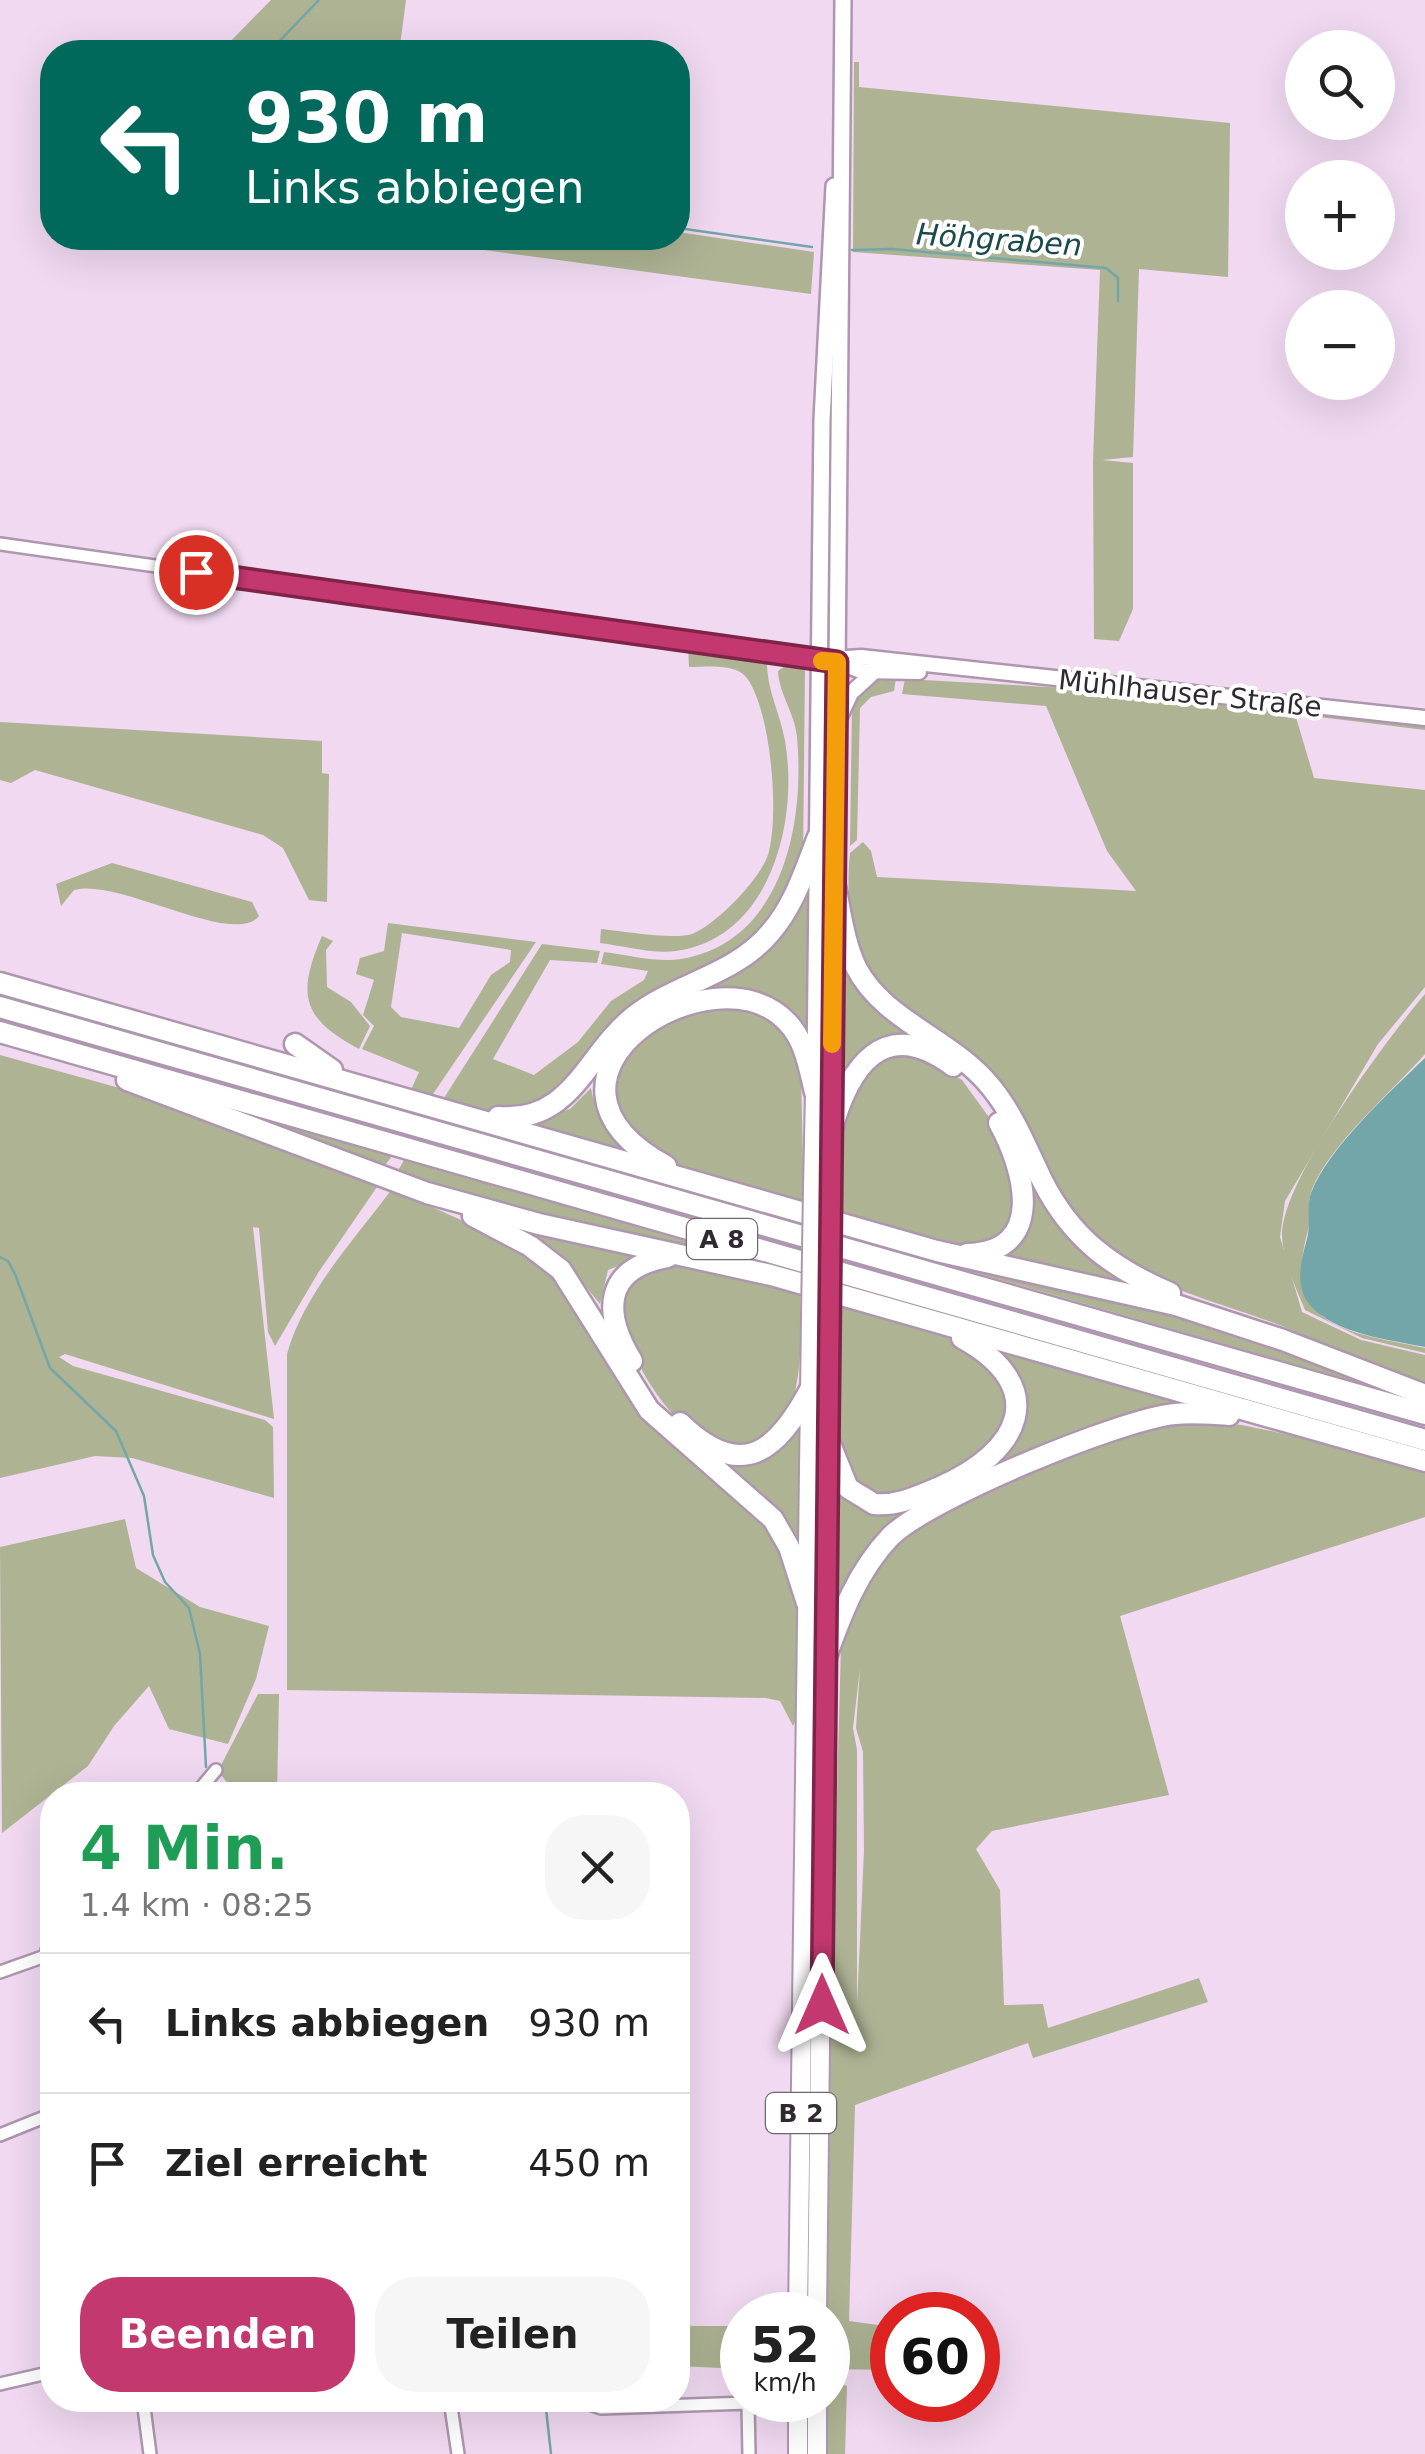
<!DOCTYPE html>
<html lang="de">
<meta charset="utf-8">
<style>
:root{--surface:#fff;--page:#f6f6f6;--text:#222;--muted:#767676;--line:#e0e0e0;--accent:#c3386f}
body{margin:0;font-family:"DejaVu Sans",sans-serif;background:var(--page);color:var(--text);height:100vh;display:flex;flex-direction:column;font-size:38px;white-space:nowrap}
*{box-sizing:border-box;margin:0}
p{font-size:32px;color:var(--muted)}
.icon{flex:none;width:55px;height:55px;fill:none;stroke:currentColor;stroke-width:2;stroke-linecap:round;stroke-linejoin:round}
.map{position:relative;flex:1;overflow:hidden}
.details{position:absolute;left:40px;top:1782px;width:650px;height:630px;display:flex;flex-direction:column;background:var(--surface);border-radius:40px;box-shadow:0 10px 40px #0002}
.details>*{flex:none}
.top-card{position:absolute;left:40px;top:40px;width:650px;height:210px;border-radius:40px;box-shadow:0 10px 40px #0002;background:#00695c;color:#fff;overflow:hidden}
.buttons{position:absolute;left:1285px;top:30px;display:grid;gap:20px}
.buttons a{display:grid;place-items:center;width:110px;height:110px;border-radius:50%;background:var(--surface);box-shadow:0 10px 40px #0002;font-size:50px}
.speed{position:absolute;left:720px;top:2292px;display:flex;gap:20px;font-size:50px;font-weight:700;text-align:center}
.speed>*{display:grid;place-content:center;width:130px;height:130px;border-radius:50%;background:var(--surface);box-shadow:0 10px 40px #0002;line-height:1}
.speed small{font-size:25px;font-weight:400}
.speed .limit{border:15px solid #d22;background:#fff;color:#111}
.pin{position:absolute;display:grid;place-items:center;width:85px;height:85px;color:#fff;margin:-42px;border:5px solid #fff;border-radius:50%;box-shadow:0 2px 10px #0007}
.me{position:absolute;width:110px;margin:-55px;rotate:0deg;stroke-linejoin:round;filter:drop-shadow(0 0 8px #0008)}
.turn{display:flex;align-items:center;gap:35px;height:210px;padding:0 40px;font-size:45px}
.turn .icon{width:130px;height:130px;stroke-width:2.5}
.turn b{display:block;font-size:70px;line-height:85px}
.round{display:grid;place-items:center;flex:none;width:105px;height:105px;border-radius:40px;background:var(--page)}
.overview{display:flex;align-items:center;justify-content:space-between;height:170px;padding:0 40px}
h1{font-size:60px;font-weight:600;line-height:75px;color:#1e9e55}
.action{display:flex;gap:20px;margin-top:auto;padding:20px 40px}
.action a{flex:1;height:115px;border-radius:40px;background:var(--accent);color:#fff;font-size:40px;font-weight:600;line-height:115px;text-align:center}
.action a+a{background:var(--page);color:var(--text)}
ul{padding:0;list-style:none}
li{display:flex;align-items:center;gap:30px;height:140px;padding:0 40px;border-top:2px solid var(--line)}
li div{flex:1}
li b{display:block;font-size:38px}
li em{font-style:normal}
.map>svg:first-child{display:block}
.green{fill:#adb393;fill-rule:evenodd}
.water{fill:#73a6a8}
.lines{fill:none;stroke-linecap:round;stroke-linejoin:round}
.stream{stroke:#73a6a8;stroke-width:2.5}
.minor-casing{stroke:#ad97ae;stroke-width:16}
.tertiary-casing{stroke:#ad97ae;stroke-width:19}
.secondary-casing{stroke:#ad97ae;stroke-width:20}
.primary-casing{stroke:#ad97ae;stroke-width:22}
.motorway-casing{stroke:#ad97ae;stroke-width:25}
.minor{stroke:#fff;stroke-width:11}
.tertiary{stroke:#fff;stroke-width:14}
.secondary{stroke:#fff;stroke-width:15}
.primary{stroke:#fff;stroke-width:18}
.motorway{stroke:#fff;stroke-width:20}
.primary-bridge-casing{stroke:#ad97ae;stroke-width:22;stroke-linecap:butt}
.primary-bridge{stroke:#fff;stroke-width:18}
.route-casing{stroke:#7f2448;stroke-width:25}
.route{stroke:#c3386f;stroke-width:18}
.slow{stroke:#f59e0b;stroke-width:18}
.labels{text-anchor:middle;stroke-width:8;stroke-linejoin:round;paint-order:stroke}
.shield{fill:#fff;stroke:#6f696f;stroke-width:2.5}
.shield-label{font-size:25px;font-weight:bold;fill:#312931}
.street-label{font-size:28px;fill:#312931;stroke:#fff}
.water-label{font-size:30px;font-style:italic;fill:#1b4a4c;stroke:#fff}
</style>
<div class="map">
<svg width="1425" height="2454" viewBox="0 0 1425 2454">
<rect width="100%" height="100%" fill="#f0d9f1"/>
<g class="green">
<path d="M271,0H406L399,52H220Z"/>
<path d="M854,62H859V87L1230,123L1228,277L1139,269L1133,457L1102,460L1133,463V609L1119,641L1094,639L1093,461L1100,270L853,252Z"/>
<path d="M678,232L814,252L811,294L395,238H678Z"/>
<path d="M688,645L758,653L767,659C766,689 780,712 785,741C799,820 771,938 676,951C652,954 624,946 600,943L601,929C622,931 674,940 692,934C716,925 764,876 769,851C779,811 771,712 747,678C736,663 705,667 689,667Z"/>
<path d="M792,661L805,667L803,858L797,878L760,936L532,1111L495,1113L444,1098L542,944L600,951L597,963L550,960L493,1059L534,1075L578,1042L611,1001L644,980L648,971L601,964L604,952C628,955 658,963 681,959C783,942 805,823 797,737C795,713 779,694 778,671Z"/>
<path d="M896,678L894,691L871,697L860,708L857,840L850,846L852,704L871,682Z"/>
<path d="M905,679L1065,688L1285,712V705L1425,723V730L1295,714L1314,778L1425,790V987L1378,1044L1285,1201L1280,1237L1302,1312L1361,1340L1425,1355V1391C1381,1371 1338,1349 1294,1331C1236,1306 1164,1293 1113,1254C1083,1231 1061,1198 1044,1165C1036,1151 1030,1131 1019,1119C935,1021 835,1006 850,853L863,842L871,851L877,877L1136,891L1107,851L1046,706L902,694Z"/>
<path d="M0,722L322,741V773L329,774L327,902L309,900L283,848L263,835L35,770L11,783L0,780Z"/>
<path d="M112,863L252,902L259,916C235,948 117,877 74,890L61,906L56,884Z"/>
<path d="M810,881V1053L782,1008L673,1001L724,975Z"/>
<path d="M388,923L536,942L431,1097L411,1090L419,1072L362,1049L374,1026L363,1015L374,980L356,974L360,958L384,951ZM402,933L511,950L510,962L491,975L459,1028L401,1017L391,1007Z"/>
<path d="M322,936L333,941L326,950L327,987L351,1002L370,1026L359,1049C301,1018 297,994 322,936Z"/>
<path d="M842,946L927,1040C883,1038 868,1040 841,1076Z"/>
<path d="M0,990L425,1111L420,1119L0,998Z"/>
<path d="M1425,994V1054C1391,1093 1331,1143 1312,1189C1306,1205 1312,1219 1307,1234C1282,1329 1350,1332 1425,1348V1353L1362,1338L1305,1310C1296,1288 1283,1261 1282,1236C1281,1181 1387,1039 1425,994Z"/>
<path d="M751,1008L789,1030L801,1075L804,1204L679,1166L654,1153L616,1120L611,1077L622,1053L689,1009Z"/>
<path d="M911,1053L962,1080L991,1120L1020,1197L1010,1229L975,1248L838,1213L843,1114L877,1058Z"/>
<path d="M0,1055L134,1092L379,1184L318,1273L275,1346L268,1332L259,1228L253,1227L274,1419L65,1354L59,1357L73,1366L265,1420L273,1427L274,1498L132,1458L95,1456L0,1478Z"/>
<path d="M591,1088C596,1116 607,1135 631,1152L630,1157L520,1126L570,1109Z"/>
<path d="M246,1111L396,1151L382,1169Z"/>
<path d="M404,1160L803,1275L589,1233L395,1176Z"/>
<path d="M392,1189L501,1238L562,1279L624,1383L772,1524L802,1602L799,1713L793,1726L780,1701L766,1698L287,1690V1354C304,1293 354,1240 392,1189Z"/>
<path d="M1034,1189L1073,1242L1147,1290L1002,1258C1031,1241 1033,1221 1034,1189Z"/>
<path d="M504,1223L643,1256L608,1270L600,1304L561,1256Z"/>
<path d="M838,1233L1227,1327L1420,1400Z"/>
<path d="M666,1267H683L800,1293C802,1341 802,1381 785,1426L741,1449C728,1444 709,1442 697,1435C652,1407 577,1282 666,1267Z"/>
<path d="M837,1306C879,1314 971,1332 997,1370C1004,1382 1007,1402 1012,1415L983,1458L890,1499L862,1495L835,1449Z"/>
<path d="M979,1340L1218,1407L961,1487L1021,1414Z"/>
<path d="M1213,1421C1285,1429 1353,1456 1425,1468V1517L1120,1616L1169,1795L992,1831L976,1849L1000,1890L1004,2005L1043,2004L1048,2028L1199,1978L1208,2002L1033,2058L1028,2043L855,2105L849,2321L892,2327V2370L828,2369V2315H823L841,1645L871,1574L915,1524L1091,1446L1168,1423ZM860,1668L856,1728L863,1752L864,1851L857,2005V1750L853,1728Z"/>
<path d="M801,1425L806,1565L707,1454C749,1457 774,1461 801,1425Z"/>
<path d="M835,1476L849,1495L924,1503L832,1624Z"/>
<path d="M125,1519L136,1568L200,1607L269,1626L256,1679L228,1744L169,1729L149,1686L114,1726L88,1766L2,1833L0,1547Z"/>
<path d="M258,1694H279L277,1795H237L218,1771Z"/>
<path d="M678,2326H742V2369L678,2366Z"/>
<path d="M832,2382L847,2386L845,2454H821L822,2400H828V2384Z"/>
</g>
<path class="water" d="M1425,1058V1347C1391,1340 1334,1334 1310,1305C1294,1286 1301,1260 1307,1239C1311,1223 1306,1208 1311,1193C1328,1148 1390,1092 1425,1058Z"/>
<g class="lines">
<g class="stream">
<path d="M269,52L319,0"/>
<path d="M678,228L812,247"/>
<path d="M852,250L892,249L1106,268L1118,278V301"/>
<path d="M0,1257L8,1261L15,1274L50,1368L116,1431L144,1496L153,1555L165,1582L189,1608L200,1654L206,1767"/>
<path d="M214,1785L218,1795"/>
<path d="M545,2400L551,2454"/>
</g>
<defs>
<g id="minor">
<path d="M0,544L819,660"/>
<path d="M195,1795L216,1770"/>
<path d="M52,1941L47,1950L52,1964"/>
<path d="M0,1972L48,1955"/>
<path d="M0,2135L52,2114"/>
<path d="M0,2384L52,2372"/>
<path d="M143,2400L150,2454"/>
<path d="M450,2400L458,2454"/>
<path d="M578,2400L601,2408L748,2403L749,2454"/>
</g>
<g id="tertiary">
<path d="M819,660L861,657L1425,718"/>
<path d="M837,662L861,671L919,672"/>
<path d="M837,723L851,693L874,672"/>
</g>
<g id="secondary">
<path d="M835,893L843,0"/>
<path d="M815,1068L822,420L834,186"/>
<path d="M831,1118L834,916"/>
</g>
<g id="primary">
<path d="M813,1188L815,1092"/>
<path d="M830,1192L831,1132"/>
<path d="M798,2315L811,1317"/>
<path d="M817,2315L828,1323"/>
<path d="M798,2400V2454"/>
<path d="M817,2400V2454"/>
</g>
<g id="motorway">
<path d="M835,886C841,913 844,942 856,967C883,1021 954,1040 991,1087C1014,1115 1027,1149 1042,1180C1071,1238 1112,1268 1170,1293"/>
<path d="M0,983L937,1251L1176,1305L1283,1340L1425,1395"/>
<path d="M0,1007L1425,1414"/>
<path d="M0,1032L1425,1440"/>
<path d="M295,1044L332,1070"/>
<path d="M127,1080L427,1193L539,1224L771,1275L1425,1461"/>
<path d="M498,1117C572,1123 585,1056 633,1017C675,983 734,976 770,933C794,906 805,870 818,837"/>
<path d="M831,1132C849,1067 883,1014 953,1066"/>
<path d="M666,1166C502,1076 714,944 787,1022C805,1040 809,1068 815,1092"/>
<path d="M473,1216L530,1246L561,1270L649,1410L773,1519L789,1547L807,1603"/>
<path d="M967,1254C1047,1252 1025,1170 999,1123"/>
<path d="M632,1361C602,1312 604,1268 668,1257"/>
<path d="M680,1423C742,1483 777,1452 811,1388"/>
<path d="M826,1434L848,1488L874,1504C898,1506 918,1496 940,1487C1020,1452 1052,1388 962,1338"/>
<path d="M823,1665C840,1619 855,1574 890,1537C927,1499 1121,1419 1175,1414C1193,1412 1212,1414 1229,1415"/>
</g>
</defs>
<use href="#minor" class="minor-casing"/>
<use href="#tertiary" class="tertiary-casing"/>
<use href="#secondary" class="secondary-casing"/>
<use href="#primary" class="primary-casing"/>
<use href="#motorway" class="motorway-casing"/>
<use href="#minor" class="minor"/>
<use href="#tertiary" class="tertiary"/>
<use href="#secondary" class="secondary"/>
<use href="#primary" class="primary"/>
<use href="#motorway" class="motorway"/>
<defs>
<g id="primary-bridge">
<path d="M811,1317L813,1188"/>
<path d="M828,1323L830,1192"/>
</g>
</defs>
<use href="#primary-bridge" class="primary-bridge-casing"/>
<use href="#primary-bridge" class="primary-bridge"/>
</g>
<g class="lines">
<defs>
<path id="route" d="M196,572L837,662L822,2005"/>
</defs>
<use href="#route" class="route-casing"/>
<use href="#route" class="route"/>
<path class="slow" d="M822,661L837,662L832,1044"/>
</g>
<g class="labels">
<g class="shield">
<rect x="687" y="1219" width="70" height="40" rx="8"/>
<rect x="766" y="2093" width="70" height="40" rx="8"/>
</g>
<g class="shield-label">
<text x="722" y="1248">A 8</text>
<text x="801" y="2122">B 2</text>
</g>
<g class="street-label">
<text transform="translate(1190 693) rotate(6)" y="10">Mühlhauser Straße</text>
</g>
<g class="water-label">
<text transform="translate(999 240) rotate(4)" y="10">Höhgraben</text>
</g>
</g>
</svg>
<div class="buttons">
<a><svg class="icon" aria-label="search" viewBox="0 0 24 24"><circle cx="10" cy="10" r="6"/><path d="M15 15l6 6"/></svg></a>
<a>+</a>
<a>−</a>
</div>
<div class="speed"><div>52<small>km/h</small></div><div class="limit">60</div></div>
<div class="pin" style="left:196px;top:572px;background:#d93025"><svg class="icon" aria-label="arrive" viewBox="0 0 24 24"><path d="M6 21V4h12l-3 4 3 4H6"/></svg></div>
<svg class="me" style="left:822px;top:2005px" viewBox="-20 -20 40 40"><path d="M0-17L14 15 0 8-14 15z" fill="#c3386f" stroke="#fff" stroke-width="4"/></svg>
<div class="top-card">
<div class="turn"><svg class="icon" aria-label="left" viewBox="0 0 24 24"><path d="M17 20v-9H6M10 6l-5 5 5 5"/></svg><div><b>930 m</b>Links abbiegen</div></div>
</div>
<section class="details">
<div class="overview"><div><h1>4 Min.</h1><p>1.4 km · 08:25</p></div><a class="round"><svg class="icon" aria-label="close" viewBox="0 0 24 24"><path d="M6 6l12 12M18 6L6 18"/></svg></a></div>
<ul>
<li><svg class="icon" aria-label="left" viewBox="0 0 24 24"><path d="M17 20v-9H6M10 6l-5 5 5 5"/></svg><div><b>Links abbiegen</b></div><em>930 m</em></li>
<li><svg class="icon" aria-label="arrive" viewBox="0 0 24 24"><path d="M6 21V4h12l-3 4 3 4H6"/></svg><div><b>Ziel erreicht</b></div><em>450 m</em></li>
</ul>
<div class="action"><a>Beenden</a><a>Teilen</a></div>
</section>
</div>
